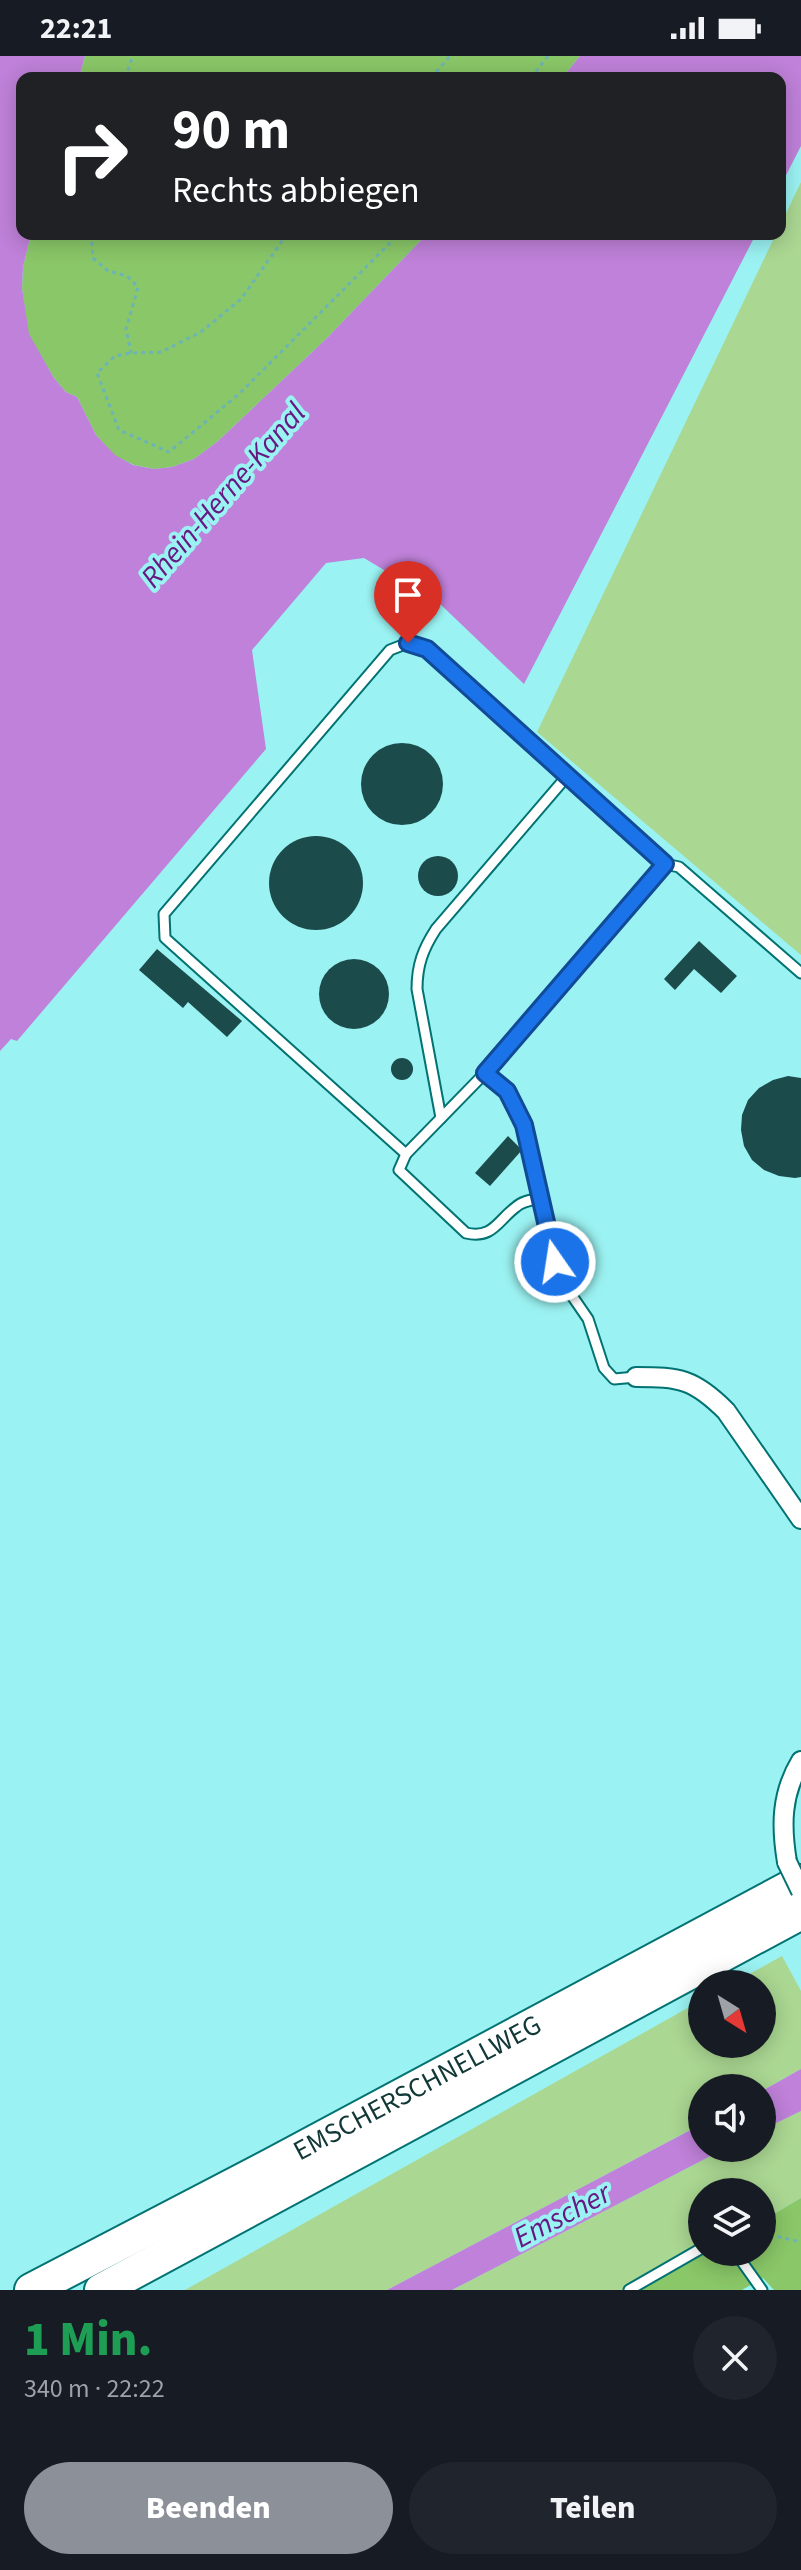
<!DOCTYPE html>
<html lang="de">
<meta charset="utf-8">
<style>
:root{--surface:#171b24;--page:#20242c;--text:#f1f3f6;--muted:#9ea1a6;--accent:#8c9099}
body{margin:0;font-family:"Source Sans 3",sans-serif;background:var(--page);color:var(--text);height:100vh;display:flex;flex-direction:column;font-size:30px;white-space:nowrap}
*{box-sizing:border-box;margin:0}
p{font-size:26px;color:var(--muted)}
.icon{flex:none;width:44px;height:44px;fill:none;stroke:currentColor;stroke-width:2;stroke-linecap:round;stroke-linejoin:round}
.map{position:relative;height:2234px;overflow:hidden}
.details{display:flex;flex-direction:column;background:var(--surface);flex:1}
.details>*{flex:none}
.guide{position:absolute;left:16px;top:16px;width:770px;height:168px;border-radius:16px;box-shadow:0 4px 20px #0003;background:#202124;color:#fff;overflow:hidden}
.needle{width:52px;rotate:143deg}
.tools{position:absolute;left:688px;top:1914px;display:grid;gap:16px}
.tools a{display:grid;place-items:center;width:88px;height:88px;border-radius:50%;background:var(--surface);box-shadow:0 4px 20px #0003;font-size:40px}
.pin{position:absolute;display:grid;place-items:center;width:68px;height:68px;color:#fff;margin:-82px -34px;border-radius:50% 50% 50% 0;rotate:-45deg;box-shadow:0 0 8px #0007}
.pin .icon{rotate:45deg}
.me{position:absolute;width:88px;margin:-44px;rotate:347deg;stroke-linejoin:round;filter:drop-shadow(0 0 6px #0008)}
.turn{display:flex;align-items:center;gap:28px;height:168px;padding:0 24px;font-size:36px}
.turn .icon{width:104px;height:104px;stroke-width:2.5}
.turn b{display:block;font-size:56px;line-height:68px}
.round{display:grid;place-items:center;flex:none;width:84px;height:84px;border-radius:42px;background:var(--page)}
.overview{display:flex;align-items:center;justify-content:space-between;height:136px;padding:0 24px}
h1{font-size:48px;font-weight:800;line-height:60px;color:#1e9e55}
.cta{display:flex;gap:16px;margin-top:auto;padding:16px 24px}
.cta a{flex:1;height:92px;border-radius:48px;background:var(--accent);color:#fff;font-size:32px;font-weight:800;line-height:92px;text-align:center}
.cta a+a{background:var(--page);color:var(--text)}
.status{display:flex;justify-content:space-between;align-items:center;height:56px;padding:0 40px;background:var(--surface);direction:ltr}
.status svg{height:22px;fill:currentColor}
.map>svg:first-child{display:block}
.green{fill:#aad792}
.forest{fill:#8ac768}
.water{fill:#bf81d9}
.building{fill:#1c4b4b}
.lines{fill:none;stroke-linecap:round;stroke-linejoin:round}
.lane-casing{stroke:#037272;stroke-width:13}
.street-casing{stroke:#037272;stroke-width:22}
.highway-casing{stroke:#037272;stroke-width:36}
.path{stroke:#6db4b4;stroke-width:3;stroke-dasharray:4 4;stroke-linecap:butt}
.lane{stroke:#fff;stroke-width:9}
.street{stroke:#fff;stroke-width:18}
.highway{stroke:#fff;stroke-width:32}
.street-bridge-casing{stroke:#037272;stroke-width:22;stroke-linecap:butt}
.street-bridge{stroke:#fff;stroke-width:18}
.route-casing{stroke:#114b97;stroke-width:20}
.route{stroke:#1a73e8;stroke-width:14}
.labels{text-anchor:middle;stroke-width:8;stroke-linejoin:round;paint-order:stroke}
.street-label{font-size:28px;fill:#113737;stroke:#9bf2f2}
.water-label{font-size:30px;font-style:italic;fill:#671883;stroke:#9bf2f2}
</style>
<div class="status"><b>22:21</b><svg viewBox="0 0 49 12"><path d="M0 12V9h3v3zM5 12V6h3v6zM10 12V3h3v9zM15 12V0h3v12zM26 1h20v11H26zM47 4h2v5h-2z"/></svg></div>
<div class="map">
<svg width="801" height="2234" viewBox="0 0 801 2234">
<rect width="100%" height="100%" fill="#9bf2f2"/>
<g class="green">
<path d="M801,126V899L537,676L776,178H780V170Z"/>
<path d="M782,1900L801,1935V2013L762,2035V2032H702V2068L387,2234H185L702,1944V1988H762V1928H731Z"/>
<path d="M801,2055V2142L762,2165V2136H702V2196H704L689,2204L683,2198L622,2234H452L726,2092H762V2074Z"/>
</g>
<g class="forest">
<path d="M85,0H580L562,22H79Z"/>
<path d="M31,178H427L327,282L217,386L194,403L172,411L154,413L134,409L115,400L96,379L77,341L66,336L54,322L28,278L22,232L23,211Z"/>
<path d="M801,2142V2234H774L763,2222L742,2234H638L704,2196H762V2165Z"/>
</g>
<g class="water">
<path d="M0,0H85L79,22H22V178H31L23,211L22,232L29,278L54,322L66,336L77,341L96,379L115,399L133,409L154,413L172,411L194,403L217,386L327,282L427,178H756L524,628L439,547L364,502L326,507L252,594L266,693L17,985L11,983L0,995Z"/>
<path d="M580,0H801V90L780,131V22H562Z"/>
<path d="M801,2013V2055L762,2074V2035Z"/>
<path d="M702,2068V2092H726L452,2234H387Z"/>
</g>
<g class="building">
<circle cx="402" cy="728" r="41"/>
<circle cx="316" cy="827" r="47"/>
<circle cx="438" cy="820" r="20"/>
<path d="M699,885L737,920L721,937L694,913L675,934L664,923Z"/>
<path d="M157,893L242,965L227,981L188,946L183,952L139,914Z"/>
<circle cx="354" cy="938" r="35"/>
<circle cx="402" cy="1013" r="11"/>
<path d="M788,1020L801,1022V1121L795,1122L779,1120L764,1114L752,1104L744,1090L741,1074L742,1059L748,1044L759,1032L773,1024Z"/>
<path d="M508,1080L522,1094L490,1130L475,1117Z"/>
</g>
<g class="lines">
<defs>
<g id="lane">
<path d="M665,808L485,1017L406,1098L165,882L164,858L390,594L408,587L427,593L665,808L679,811L801,917"/>
<path d="M485,1017L507,1035L516,1049L524,1069L555,1206L566,1231L588,1263L604,1312L614,1323L636,1321"/>
<path d="M441,1062L417,933C417,909 423,893 436,873L568,719"/>
<path d="M406,1098L399,1114L466,1177C493,1183 497,1165 516,1151C522,1145 532,1144 541,1142"/>
<path d="M735,2196L762,2234"/>
<path d="M629,2234L702,2192"/>
</g>
<g id="street">
<path d="M636,1321C680,1321 694,1323 726,1355L801,1463"/>
<path d="M787,1806C781,1770 781,1738 801,1705"/>
</g>
<g id="highway">
<path id="s1" d="M31,2234L271,2109L801,1825"/>
<path d="M101,2234L801,1857"/>
</g>
</defs>
<use href="#lane" class="lane-casing"/>
<use href="#street" class="street-casing"/>
<use href="#highway" class="highway-casing"/>
<g class="path">
<path d="M125,22L133,0"/>
<path d="M431,22L450,0"/>
<path d="M531,22L548,0"/>
<path d="M91,178L93,202L108,215L127,220L138,231L126,273L131,297"/>
<path d="M287,178L241,243L201,276L161,296L131,297L115,300L97,317L119,374L169,396L239,338L399,178"/>
<path d="M762,2177L801,2186"/>
</g>
<use href="#lane" class="lane"/>
<use href="#street" class="street"/>
<use href="#highway" class="highway"/>
<defs>
<path id="street-bridge" d="M787,1806L801,1835"/>
</defs>
<use href="#street-bridge" class="street-bridge-casing"/>
<use href="#street-bridge" class="street-bridge"/>
</g>
<g class="lines">
<defs>
<path id="route" d="M408,587L427,593L665,808L485,1017L507,1035L524,1069L555,1206"/>
</defs>
<use href="#route" class="route-casing"/>
<use href="#route" class="route"/>
</g>
<g class="labels">
<g class="street-label">
<text dy="10" stroke="none"><textPath href="#s1" startOffset="436">EMSCHERSCHNELLWEG</textPath></text>
</g>
<g class="water-label">
<text transform="translate(223 439) rotate(-49)" y="10">Rhein-Herne-Kanal</text>
<text transform="translate(562 2159) rotate(-28)" y="10">Emscher</text>
</g>
</g>
</svg>
<div class="tools">
<a><svg class="needle" viewBox="-14 -14 28 28"><path d="M0-13l5 13h-10z" fill="#e53935"/><path d="M0 13l5-13h-10z" fill="#9ea1a6"/></svg></a>
<a><svg class="icon" aria-label="sound" viewBox="0 0 24 24"><path d="M4 9h4l5-4v14l-5-4H4zM17 9q2 3 0 6"/></svg></a>
<a><svg class="icon" aria-label="layers" viewBox="0 0 24 24"><path d="M12 4l9 5-9 5-9-5zM3 14l9 5 9-5"/></svg></a>
</div>
<div class="pin" style="left:408px;top:587px;background:#d93025"><svg class="icon" aria-label="arrive" viewBox="0 0 24 24"><path d="M6 21V4h12l-3 4 3 4H6"/></svg></div>
<svg class="me" style="left:555px;top:1206px" viewBox="-20 -20 40 40"><circle r="17" fill="#1a73e8" stroke="#fff" stroke-width="3"/><path d="M0-11L8 9 0 5-8 9z" fill="#fff"/></svg>
<div class="guide">
<div class="turn"><svg class="icon" aria-label="right" viewBox="0 0 24 24"><path d="M7 20v-9h11M14 6l5 5-5 5"/></svg><div><b>90 m</b>Rechts abbiegen</div></div>
</div>
</div>
<section class="details">
<div class="overview"><div><h1>1 Min.</h1><p>340 m · 22:22</p></div><a class="round"><svg class="icon" aria-label="close" viewBox="0 0 24 24"><path d="M6 6l12 12M18 6L6 18"/></svg></a></div>
<div class="cta"><a>Beenden</a><a>Teilen</a></div>
</section>
